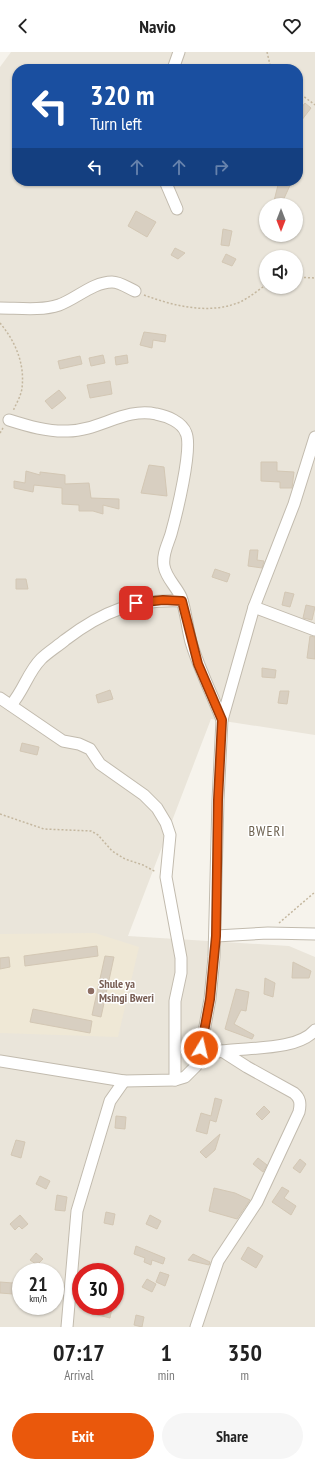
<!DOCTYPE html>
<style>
:root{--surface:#fff;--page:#f6f6f6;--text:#222;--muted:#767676;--accent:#ea580c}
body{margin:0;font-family:"PT Sans Narrow",sans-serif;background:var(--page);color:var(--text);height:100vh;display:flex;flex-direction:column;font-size:15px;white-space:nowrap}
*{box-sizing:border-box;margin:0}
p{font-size:13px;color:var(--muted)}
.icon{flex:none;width:22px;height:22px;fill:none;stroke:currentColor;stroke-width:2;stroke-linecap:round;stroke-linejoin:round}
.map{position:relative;height:1275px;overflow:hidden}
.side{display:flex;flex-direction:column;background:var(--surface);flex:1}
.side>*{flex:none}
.hud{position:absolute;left:12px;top:12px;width:291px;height:122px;border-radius:16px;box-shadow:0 1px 3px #0004;background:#1a4fa0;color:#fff;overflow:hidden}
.needle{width:26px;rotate:180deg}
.buttons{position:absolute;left:259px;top:146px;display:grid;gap:8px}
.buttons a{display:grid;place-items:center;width:44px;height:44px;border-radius:50%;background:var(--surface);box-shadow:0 1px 3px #0004;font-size:20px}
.speed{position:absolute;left:12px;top:1211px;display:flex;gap:8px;font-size:20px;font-weight:700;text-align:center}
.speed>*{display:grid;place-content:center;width:52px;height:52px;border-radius:50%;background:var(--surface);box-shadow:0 1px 3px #0004;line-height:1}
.speed small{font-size:10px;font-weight:400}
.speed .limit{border:6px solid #d22;background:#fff;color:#111}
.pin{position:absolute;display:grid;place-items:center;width:34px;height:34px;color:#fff;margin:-17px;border-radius:8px;box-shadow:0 2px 6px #0006}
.me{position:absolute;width:44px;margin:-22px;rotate:9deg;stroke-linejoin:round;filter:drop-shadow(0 0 3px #0008)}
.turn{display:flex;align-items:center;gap:14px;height:84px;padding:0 12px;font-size:18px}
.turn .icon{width:52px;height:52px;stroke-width:2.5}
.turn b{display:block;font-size:28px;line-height:34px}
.lanes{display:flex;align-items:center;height:38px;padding:0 12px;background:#0003;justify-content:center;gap:20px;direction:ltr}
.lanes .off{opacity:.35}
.eta{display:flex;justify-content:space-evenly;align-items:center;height:68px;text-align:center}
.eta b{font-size:24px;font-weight:700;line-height:28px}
.action{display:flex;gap:8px;margin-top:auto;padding:8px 12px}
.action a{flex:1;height:46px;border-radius:24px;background:var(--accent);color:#fff;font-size:16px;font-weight:700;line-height:46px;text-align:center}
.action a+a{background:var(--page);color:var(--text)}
header{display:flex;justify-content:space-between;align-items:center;height:52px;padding:0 12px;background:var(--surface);font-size:18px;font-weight:700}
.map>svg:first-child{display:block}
.residential{fill:#eae5da;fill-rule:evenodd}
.education{fill:#efe8d6}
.building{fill:#d8cfc1;stroke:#d3c7b4}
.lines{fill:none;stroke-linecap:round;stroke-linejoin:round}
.street-casing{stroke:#c2bbae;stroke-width:13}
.path{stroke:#c4b79f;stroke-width:1.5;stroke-dasharray:2 2;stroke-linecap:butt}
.street{stroke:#fff;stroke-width:11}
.route-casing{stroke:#983908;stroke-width:10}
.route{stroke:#ea580c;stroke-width:7}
.education-dot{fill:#8d6e63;stroke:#fff;stroke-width:1.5}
.labels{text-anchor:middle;stroke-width:3;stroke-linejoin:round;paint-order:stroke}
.education-label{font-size:12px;font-weight:bold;fill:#785e54;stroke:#fff;text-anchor:start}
.quarter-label{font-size:14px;letter-spacing:1px;fill:#6e6250;stroke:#fff}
</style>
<header><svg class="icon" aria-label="back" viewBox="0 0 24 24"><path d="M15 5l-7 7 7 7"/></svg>Navio<svg class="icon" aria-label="heart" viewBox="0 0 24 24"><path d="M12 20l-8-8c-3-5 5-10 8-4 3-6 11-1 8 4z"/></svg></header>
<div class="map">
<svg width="315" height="1275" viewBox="0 0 315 1275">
<rect width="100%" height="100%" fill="#f6f3ec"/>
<path class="residential" d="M11,0H315V683L211,667L128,884L289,894L315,905V1275H0V15ZM17,17H298V129H17ZM266,153H296V183H266ZM266,205H296V235H266ZM21,1220H55V1254H21ZM81,1220H115V1254H81Z"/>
<path class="education" d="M95,881L139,895L118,985L0,981V882Z"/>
<g class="building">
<path d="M305,51L311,56L298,73V60Z"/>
<path d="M279,129H292L281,153H273Z"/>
<path d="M136,159L156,170L147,185L128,174Z"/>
<path d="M223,177L232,179L229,194L221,193Z"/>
<path d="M175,196L185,201L178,207L171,203Z"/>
<path d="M226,202L236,207L232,214L222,210Z"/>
<path d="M144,280L166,283L165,290L153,288L152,296L140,293Z"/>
<path d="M103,303L105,311L91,314L89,306Z"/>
<path d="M127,303L128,311L116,313L115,305Z"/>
<path d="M80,304L82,312L60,317L58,309Z"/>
<path d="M110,329L112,342L90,346L87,333Z"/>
<path d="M59,338L66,346L52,357L45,349Z"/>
<path d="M261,410H277V419L294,420L292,436H280V430L261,429Z"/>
<path d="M149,413L164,415L167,444L141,441Z"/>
<path d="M26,419L40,423V420L65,423V432L89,431L91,446L119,447V457L103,453V462L93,459H79V453L62,452V436L34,433L33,440L14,436V429L25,431Z"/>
<path d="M250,498H258L257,508L264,509L262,516L248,514Z"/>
<path d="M215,517L230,522L227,530L212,525Z"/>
<path d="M16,527H26L28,537H16Z"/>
<path d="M285,540L294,542L290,555L282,553Z"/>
<path d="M306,553L315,555L312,568L303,566Z"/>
<path d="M310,584L315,585V607L307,606Z"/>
<path d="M262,616L276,618L275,626L262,625Z"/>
<path d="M110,638L113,647L98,651L96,643Z"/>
<path d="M280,639H289L287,652L278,651Z"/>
<path d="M22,691L39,695L37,703L20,699Z"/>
<path d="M97,894L98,904L25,914L24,904Z"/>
<path d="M105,904L114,905L101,965L92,963Z"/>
<path d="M9,905L10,915L0,917V906Z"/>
<path d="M293,910L311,919L309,926H292Z"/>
<path d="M265,926L275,931L273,945L264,942Z"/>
<path d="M236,937L249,940L246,959L241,958L234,972L254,983L252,987L225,977Z"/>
<path d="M33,957L92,969L90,981L30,970Z"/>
<path d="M215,1046L222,1048L216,1070L210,1068L207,1082L196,1079L201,1061L211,1064Z"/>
<path d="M264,1054L270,1060L262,1068L256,1062Z"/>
<path d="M116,1064L126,1065L125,1077L115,1076Z"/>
<path d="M220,1082L215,1098L206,1106L200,1100Z"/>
<path d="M16,1088L25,1090L21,1106L11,1103Z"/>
<path d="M258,1106L267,1113L263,1120L253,1112Z"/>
<path d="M300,1107L306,1112L300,1121L293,1116Z"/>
<path d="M40,1124L50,1129L46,1137L36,1132Z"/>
<path d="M282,1135L289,1139L284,1146L296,1154L291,1163L272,1150Z"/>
<path d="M214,1136L235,1141L250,1148L237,1167L209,1159Z"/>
<path d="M57,1143L67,1145L65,1159L55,1158Z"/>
<path d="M106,1160L115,1162L113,1173L104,1171Z"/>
<path d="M20,1163L28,1172L22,1177L19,1174L15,1178L10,1172Z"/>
<path d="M150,1163L161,1169L157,1177L146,1172Z"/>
<path d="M136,1194L165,1206L163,1212L152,1208L151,1213L144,1210L145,1206L134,1202Z"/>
<path d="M248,1195L263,1204L256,1216L241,1207Z"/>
<path d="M36,1201L43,1207L37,1213L30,1208Z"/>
<path d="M193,1202L210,1210L209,1213L188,1208Z"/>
<path d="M160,1220L169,1223L165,1234L156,1230Z"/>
<path d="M147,1227L156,1232L152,1240L142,1235Z"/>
<path d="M0,1230L13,1231V1242L0,1241Z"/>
<path d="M95,1254L112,1256L110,1266L94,1262Z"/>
<path d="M136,1263L144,1265L142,1275L134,1273Z"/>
</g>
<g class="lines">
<defs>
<g id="street">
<path d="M173,17L179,0"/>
<path d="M165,129L177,157"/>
<path d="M0,256C18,256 41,259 59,253C76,247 93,230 112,230C120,230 128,236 135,239"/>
<path d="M9,368C28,374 48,380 68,379C98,379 126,355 156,362C167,364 182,370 186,381C193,396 176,464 171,482C168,492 162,502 164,514C166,526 176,534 181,545C186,559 187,575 191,590C199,617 212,642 222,668"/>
<path d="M254,555L315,578"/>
<path d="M0,646L63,689L79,692L90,697L100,712L144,743L157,756L166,771L170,783L166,825L181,906V921L175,949V1028"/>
<path d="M11,653C24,638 28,620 41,607C48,600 58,594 65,588C103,559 134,547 182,549"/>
<path d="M216,884L268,881L315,882"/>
<path d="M199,1005C207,1003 215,1000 223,999C248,995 297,999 315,978"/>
<path d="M0,1009L124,1029L175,1028L185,1025L196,1014L201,996L210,947L214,905L218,748L222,668L254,555L294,452L315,385"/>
<path d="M67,1275L77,1159L110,1049L124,1029"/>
<path d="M196,1275L218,1209L257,1150L299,1060C301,1051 300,1046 294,1041L247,1015L222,999"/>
</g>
</defs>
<use href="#street" class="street-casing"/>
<g class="path">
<path d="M267,0L271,17"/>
<path d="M298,40L315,53"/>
<path d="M296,225L315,226"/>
<path d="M144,243C174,254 209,263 240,250C249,246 258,238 266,233"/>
<path d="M0,271C15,289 25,311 22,336C21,344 16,352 13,359"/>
<path d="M0,381L3,376"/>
<path d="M0,762L44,777L91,779L98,783L112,799L125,807L143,813L156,820"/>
<path d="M279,871L315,840"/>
</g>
<use href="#street" class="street"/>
</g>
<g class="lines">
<defs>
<path id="route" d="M136,551L163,548L182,549L198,612L222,668L218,748L216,884L210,947L201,996"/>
</defs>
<use href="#route" class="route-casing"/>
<use href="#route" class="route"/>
</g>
<circle class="education-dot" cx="91" cy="939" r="4"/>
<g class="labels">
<g class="education-label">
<text x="99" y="936">Shule ya<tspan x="99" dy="14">Msingi Bweri</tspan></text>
</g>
<g class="quarter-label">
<text x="267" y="784">BWERI</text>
</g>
</g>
</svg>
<div class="buttons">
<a><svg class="needle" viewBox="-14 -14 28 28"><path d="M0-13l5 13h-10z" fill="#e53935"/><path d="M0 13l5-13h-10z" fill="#767676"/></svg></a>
<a><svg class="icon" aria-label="sound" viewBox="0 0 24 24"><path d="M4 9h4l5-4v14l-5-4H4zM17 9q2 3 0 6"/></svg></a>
</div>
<div class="speed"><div>21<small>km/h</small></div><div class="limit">30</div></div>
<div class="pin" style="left:136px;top:551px;background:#d93025"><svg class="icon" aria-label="arrive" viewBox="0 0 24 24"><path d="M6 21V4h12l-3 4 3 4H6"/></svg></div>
<svg class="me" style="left:201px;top:996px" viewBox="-20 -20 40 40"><circle r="17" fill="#ea580c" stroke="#fff" stroke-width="3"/><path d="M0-11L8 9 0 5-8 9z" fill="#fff"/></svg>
<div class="hud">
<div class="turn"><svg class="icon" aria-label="left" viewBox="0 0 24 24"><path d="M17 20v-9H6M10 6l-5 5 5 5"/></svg><div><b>320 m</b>Turn left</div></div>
<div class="lanes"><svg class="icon" aria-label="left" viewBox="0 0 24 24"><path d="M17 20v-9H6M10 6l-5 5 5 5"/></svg><svg class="icon off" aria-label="ahead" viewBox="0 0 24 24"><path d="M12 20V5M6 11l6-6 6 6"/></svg><svg class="icon off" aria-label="ahead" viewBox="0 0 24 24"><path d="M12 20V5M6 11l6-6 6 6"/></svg><svg class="icon off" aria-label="right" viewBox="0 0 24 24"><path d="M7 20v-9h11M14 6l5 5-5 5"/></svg></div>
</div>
</div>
<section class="side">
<div class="eta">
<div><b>07:17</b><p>Arrival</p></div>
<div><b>1</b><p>min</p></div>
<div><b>350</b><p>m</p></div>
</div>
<div class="action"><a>Exit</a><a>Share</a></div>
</section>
